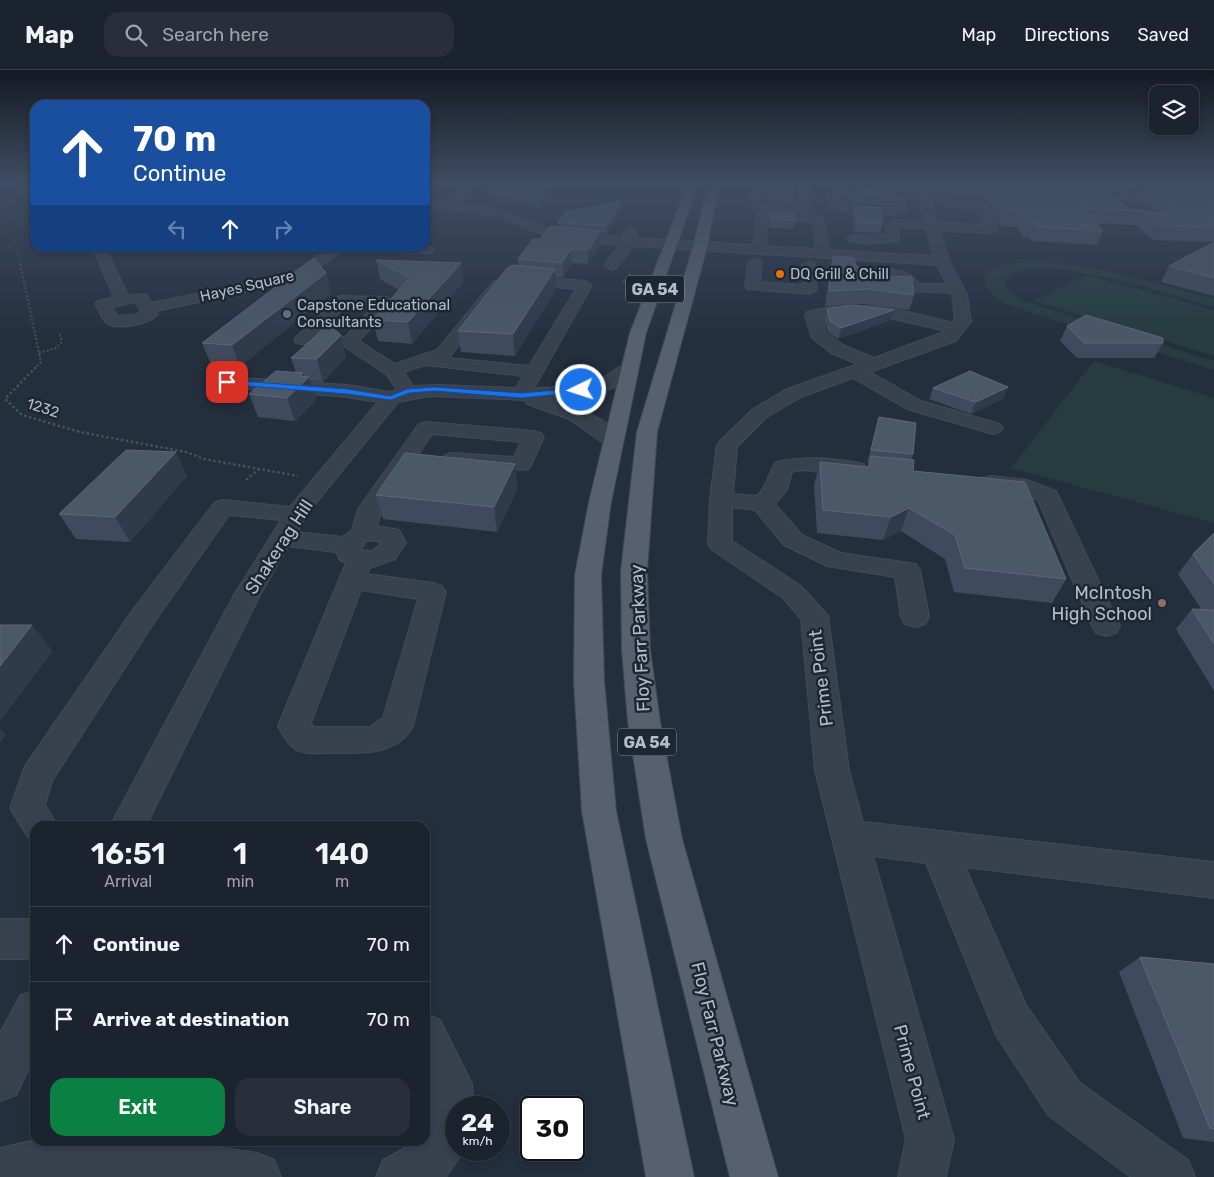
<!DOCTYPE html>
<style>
:root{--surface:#1b232e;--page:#282f3a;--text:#f1f3f6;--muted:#a0a4aa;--line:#39404a;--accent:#0b8043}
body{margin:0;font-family:Rubik,sans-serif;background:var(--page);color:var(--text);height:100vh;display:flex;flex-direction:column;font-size:19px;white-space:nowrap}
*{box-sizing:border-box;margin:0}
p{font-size:16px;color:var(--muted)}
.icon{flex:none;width:28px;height:28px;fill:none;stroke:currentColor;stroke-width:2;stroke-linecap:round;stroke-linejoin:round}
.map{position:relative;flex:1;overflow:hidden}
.drawer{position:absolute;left:30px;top:751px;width:400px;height:325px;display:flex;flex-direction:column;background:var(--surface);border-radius:15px;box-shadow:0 2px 8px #0003,0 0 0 1px var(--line)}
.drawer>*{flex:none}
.banner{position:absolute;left:30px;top:30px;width:400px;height:152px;border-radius:15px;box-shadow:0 2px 8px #0003,0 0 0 1px var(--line);background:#1a4fa0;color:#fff;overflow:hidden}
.buttons{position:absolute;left:1149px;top:15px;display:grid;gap:10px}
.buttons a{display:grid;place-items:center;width:50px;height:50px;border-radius:10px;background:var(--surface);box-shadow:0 2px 8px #0003,0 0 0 1px var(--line);font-size:25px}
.speed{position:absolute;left:445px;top:1026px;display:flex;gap:10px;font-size:25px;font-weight:700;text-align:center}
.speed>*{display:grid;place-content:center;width:65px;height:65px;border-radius:50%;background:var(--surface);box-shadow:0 2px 8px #0003,0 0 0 1px var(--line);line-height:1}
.speed small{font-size:12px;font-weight:400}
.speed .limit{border:2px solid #111;border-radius:8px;background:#fff;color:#111}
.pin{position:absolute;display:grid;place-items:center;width:42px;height:42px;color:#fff;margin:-21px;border-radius:10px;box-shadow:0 2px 8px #0006}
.me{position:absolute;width:55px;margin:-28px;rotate:266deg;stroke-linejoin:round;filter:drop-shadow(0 0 4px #0008)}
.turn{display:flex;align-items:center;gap:18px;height:105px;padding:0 20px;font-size:22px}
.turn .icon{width:65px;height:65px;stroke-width:2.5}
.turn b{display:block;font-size:35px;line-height:42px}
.lanes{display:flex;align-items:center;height:48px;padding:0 20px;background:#0003;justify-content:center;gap:25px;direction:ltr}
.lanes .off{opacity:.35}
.eta{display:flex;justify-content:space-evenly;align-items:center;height:85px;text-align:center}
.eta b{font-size:30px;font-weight:600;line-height:35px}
.primary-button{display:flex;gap:10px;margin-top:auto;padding:10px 20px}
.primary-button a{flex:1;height:58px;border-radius:15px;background:var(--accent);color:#fff;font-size:20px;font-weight:600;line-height:58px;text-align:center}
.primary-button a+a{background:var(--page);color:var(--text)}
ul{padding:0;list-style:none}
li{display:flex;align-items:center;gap:15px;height:75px;padding:0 20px;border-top:1px solid var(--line)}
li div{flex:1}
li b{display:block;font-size:19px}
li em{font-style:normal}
header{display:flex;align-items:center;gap:30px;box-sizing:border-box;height:70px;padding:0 25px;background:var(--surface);border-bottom:1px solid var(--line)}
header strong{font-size:24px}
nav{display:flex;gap:28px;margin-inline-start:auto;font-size:18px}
.search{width:350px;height:45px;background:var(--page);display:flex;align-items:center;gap:12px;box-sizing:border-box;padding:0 18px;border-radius:15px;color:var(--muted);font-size:19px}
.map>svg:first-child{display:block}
.green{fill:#263c3f}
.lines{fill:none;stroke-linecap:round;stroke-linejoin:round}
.minor-tunnel{stroke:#3a4453;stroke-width:12;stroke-dasharray:12 6;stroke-linecap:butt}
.minor-casing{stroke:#414a57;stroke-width:2}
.major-casing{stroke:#414a57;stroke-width:2}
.path-far2{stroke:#3f5557;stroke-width:1;stroke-dasharray:2 2;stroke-linecap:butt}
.path-far1{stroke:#3f5557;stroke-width:2;stroke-dasharray:2 2;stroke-linecap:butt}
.path{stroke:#3f5557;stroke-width:2.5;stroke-dasharray:2.5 2.5;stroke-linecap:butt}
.minor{fill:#38414e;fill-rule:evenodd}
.major{fill:#56606e;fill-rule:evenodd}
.wall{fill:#3f4b5c}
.shaded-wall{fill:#2f3b4b}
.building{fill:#4b5868;stroke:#5c6777}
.route{fill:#1a73e8;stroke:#114b97}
.food-dot{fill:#e8710a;stroke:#1d2633;stroke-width:2}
.service-dot{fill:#5c6f8a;stroke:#1d2633;stroke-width:2}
.education-dot{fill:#8d6e63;stroke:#1d2633;stroke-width:2}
.labels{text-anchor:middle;stroke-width:5;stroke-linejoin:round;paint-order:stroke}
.far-poi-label{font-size:15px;fill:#b4bcc9;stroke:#1d2633;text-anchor:start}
.far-street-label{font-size:15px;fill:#b4bcc9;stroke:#1d2633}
.shield{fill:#1d2633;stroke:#878f9c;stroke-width:1}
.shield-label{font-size:16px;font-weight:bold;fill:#b4bcc9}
.street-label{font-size:18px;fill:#b4bcc9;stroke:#1d2633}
.poi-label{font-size:18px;fill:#b4bcc9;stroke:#1d2633;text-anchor:end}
</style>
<header>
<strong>Map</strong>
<div class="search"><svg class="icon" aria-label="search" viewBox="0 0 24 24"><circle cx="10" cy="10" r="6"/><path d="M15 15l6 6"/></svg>Search here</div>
<nav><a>Map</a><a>Directions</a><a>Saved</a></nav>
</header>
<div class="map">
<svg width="1214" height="1107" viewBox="0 0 1214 1107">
<rect width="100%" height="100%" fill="#242f3e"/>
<g class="green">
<path d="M1029,192C1092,192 1153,213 1214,229V237C1178,227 1028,176 1005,210C1005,223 1020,229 1030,233L1214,291V300L1031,243C1016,237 983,228 984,207C995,194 1013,193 1029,192Z"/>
<path d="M1086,205L1214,240V286L1034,231Z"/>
<path d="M1094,291L1214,328V453L1011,398Z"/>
</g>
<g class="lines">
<path class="minor-tunnel" d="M572,150L581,154"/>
<defs>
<g id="minor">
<path d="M468,114H479L462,130H454V126Z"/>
<path d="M756,114H766L761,126L763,135L798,136L800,114H810L809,140L803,144L754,140L749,126Z"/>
<path d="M836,114H922L1023,121L1029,124L1023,127L928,122L937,153L986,155L977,139L945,136V132L949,131L985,134L998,153V159L992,163L940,161L949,191L967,225L971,252L956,271L870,302L921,331L1000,354L1003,358L1000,362L993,364L907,339L853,308L801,327L767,347L737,377L733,424L757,426C767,417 768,404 776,392C804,386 836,388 864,394L867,399L864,404L856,405L801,400L792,402L787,420L775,434L802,465L841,483L916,494L920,500L929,547L925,554L915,557L905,554L901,547L895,507L827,496L784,475L755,440L732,437V471L801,516L828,546L849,700L863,752L1214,792V828L965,797L1026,935L1080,1013L1188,1090L1195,1107H1131L1048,1045L996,965L926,793L873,786L954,1069L946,1107H898L906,1069L815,700L801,549L783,528L711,479L708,474L710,429L717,375L720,371L753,339L787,319L858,294L831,283L812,268L805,245L807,242C860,228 902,240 953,253L955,251L952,223L910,221L902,211L878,205L876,202L883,198C898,200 910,201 919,214H947L937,195L633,176L616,199L611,200L604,196L620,175L555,169L492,145L425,138V132L494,138L558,162L623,167L624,160L630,156L636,160V168L753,175L757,143L817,144L823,148L829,180L934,186L926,158H898L899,168L898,171C887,173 853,176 847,169L853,165H886V156L895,150L925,152L917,121L841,117ZM767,150L812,151L816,179L766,176ZM848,244L885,247L946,261L874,288L843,275L826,263L822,248Z"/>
<path d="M1214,117V123L1173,128L1076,129L1070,126L1076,123L1173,122Z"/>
<path d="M843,119L890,124L905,129L907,139C897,151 846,143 831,139L827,125ZM844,125C861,126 878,126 895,133V138L840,135L838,127Z"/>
<path d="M426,176L431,177L433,180L431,183L383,182L376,178Z"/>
<path d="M93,178H105L128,225L146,224L152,233L289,205L331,178H346L299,211L156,241L158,244C151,254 119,260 108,254C102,251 99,240 95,234L98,231L114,227ZM136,232L141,242L134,245L117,246L112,237Z"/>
<path d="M755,188L762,192L760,212L803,215L802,195L809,191L814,192L817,220L810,224L747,219L745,216L748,192Z"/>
<path d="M512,205L585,211L592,215L534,318C556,318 580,317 601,309C613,304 620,291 635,294L638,298C620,324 579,328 551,329C576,337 607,347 622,370L619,374L612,376L605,374L569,349L527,334L525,330L430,326L398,332L315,434L297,462L342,467L352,460L358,439L419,354L426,352L534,361L541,363L544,367L529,399L521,400L452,395L445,393L441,389L445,385L452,383L514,387L521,372L432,364L382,439L377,456L399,460L406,473L395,489L370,498L367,504L433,513L442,516L446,522L413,656C397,686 360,683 331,683C320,683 307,685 297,680C289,676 282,664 278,656L346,493L340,490L336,482L288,476L260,525L146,756H110L234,525L281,450L229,445L155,551L52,711L45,735L58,756H35V770L28,767L10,738L25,696L135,537L215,432L223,430L290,437L378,332L347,327L227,317L221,316L218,312L221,308L227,307L347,315L390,322L397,320L386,304L345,277L302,274L296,273L294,269L339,226L386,227L394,232L359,271L395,294L437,280L493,212ZM514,213L576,219L529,296L449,288L503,218ZM348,234L374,236L345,267L316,265ZM425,295L523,306L516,318L440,315L413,316L404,302ZM372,470L382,473L372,481L361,480L365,472ZM361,520L418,529L383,648L369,657H314L311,653Z"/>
<path d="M991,406L1027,410L1056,421L1120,556L1116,563L1106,566L1096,563L1092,556L1038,430L1022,423L983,418L980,413L983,408Z"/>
<rect x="0" y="849" width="35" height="40"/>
<path d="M35,920V986L16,1025L0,1031V963L20,926Z"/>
<path d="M425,943L440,950L472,1014L474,1038H456V1080H464L446,1107H376L383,1090L411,1075L414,1071H425V1055L428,1050L425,1013Z"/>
<path d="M35,1070L174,1071L257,1083L274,1090L281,1107H0V1078Z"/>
</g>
<g id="major">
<path d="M688,114H698L646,263L611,432L601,505L604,611L616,741L694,1107H646L582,741L574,611L575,505L589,432L630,263Z"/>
<path d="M709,114H719L707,177L657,362L647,501L650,580L660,652L682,769L778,1107H730L646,769L628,652L622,580L621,501L637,362L693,177Z"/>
</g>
</defs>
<use href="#minor" class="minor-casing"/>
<use href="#major" class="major-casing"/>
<path class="path-far2" d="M20,195L15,170L3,140L13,128L35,117"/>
<g class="path-far1">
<path d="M20,194L41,292L35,298"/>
<path d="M623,211L636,208L628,203"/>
<path d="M39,283L56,278L62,272L59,262"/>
</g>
<g class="path">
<path d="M36,297L5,329L22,345L80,362L186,382L204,389L298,406"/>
<path d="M246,410L259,399"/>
</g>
<use href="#minor" class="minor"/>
<use href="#major" class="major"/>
</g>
<g class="wall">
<path d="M484,114H561L539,140L515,129L491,128L490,126H487L486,115Z"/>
<path d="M765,114H795V120L793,134L770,133V127L763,126Z"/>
<path d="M976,114H1152L1129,119V121H1105L1129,139L1160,143L1145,133L1135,131L1141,118L1214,126V172L1154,170L1135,155L1096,153L1103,161L1097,175L1032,171L1029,167H1023L1017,157L1002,156L983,126L987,116L977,115Z"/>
<path d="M852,119L895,127L893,135L851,134L850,127Z"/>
<path d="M622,131V138L606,164L600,163V175L588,194L572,193L563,207H555L556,219L515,286L461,282L458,261L519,196L518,189L539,170L558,157V152Z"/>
<path d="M854,136L883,152L881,161H878V163L855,162L852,145Z"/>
<path d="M770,143L795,150L793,159L769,158Z"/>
<path d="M1214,172V226L1161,212L1169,196Z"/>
<path d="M833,186L882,206L914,225L909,240L863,234L825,236L830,201Z"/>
<path d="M376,190L461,193L463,212L412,274L378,271L373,250L399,220L380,209Z"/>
<path d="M326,203L331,223L240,297L211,294L202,273Z"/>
<path d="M827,239L894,240L891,250L838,269L828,262L824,250Z"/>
<path d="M1067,256L1163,273L1154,288H1077L1060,271Z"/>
<path d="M346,287L323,312L310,311L316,330L295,351L258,347L249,324L296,303L291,288Z"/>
<path d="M1008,317L1003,329L971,344L929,329L933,318Z"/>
<path d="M879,347L913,384L911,390L913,401L1066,509L1052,533L954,522L945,489L901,461L883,470L817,463L814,415L820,392L867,397L869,393H867Z"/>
<path d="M187,406L130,472L76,469L59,444Z"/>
<path d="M518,418L497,462L383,449L376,425Z"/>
<path d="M1214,463V621L1176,559L1192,539L1202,540L1178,504L1193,484Z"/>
<path d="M1140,887L1214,894V1072L1183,1068L1119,902Z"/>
</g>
<g class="shaded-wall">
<path d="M550,114H561L539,140L538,127Z"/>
<path d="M1132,114H1152L1129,119Z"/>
<path d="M622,131V138L606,164V156Z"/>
<path d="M600,161V175L588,194V180Z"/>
<path d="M571,179L572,193L563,207L562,193Z"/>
<path d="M461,193L463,212L412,274L408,252Z"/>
<path d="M555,199L556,219L515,286L513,264Z"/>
<path d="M326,203L331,223L240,297L232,275Z"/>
<path d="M894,240L891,250L838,269L841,258Z"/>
<path d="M341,265L346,287L323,312L317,289Z"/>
<path d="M303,303L305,310L309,307L316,330L295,351L287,328L300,306Z"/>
<path d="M1008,317L1003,329L971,344L976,332Z"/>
<path d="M176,382L187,406L130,472L115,447Z"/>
<path d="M515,394L518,418L497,462L494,437Z"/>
<path d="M909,438L901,461L883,470L891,447Z"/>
<path d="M32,555L53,581L0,651V596Z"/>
<path d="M0,658L6,665L0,673Z"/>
<path d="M384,1071H390L388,1075Z"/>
</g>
<g class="building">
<path d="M491,114H550L538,127L514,116L489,115Z"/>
<rect x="772" y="114" width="23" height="6"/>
<path d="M988,114L1102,118L1129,139L1161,143L1169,138L1167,130L1151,121L1141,118L1176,117L1214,126V158L1161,156L1141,141L1083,138L1103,161L1037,157L1035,154L1028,153L1022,143L1006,142Z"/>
<path d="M852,119L878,121L895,127L853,125Z"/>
<path d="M622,131L606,156L558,152L565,142Z"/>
<path d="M854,136L880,138L883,152L879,151L880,154L857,153Z"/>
<path d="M770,143L795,144V150L770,149Z"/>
<path d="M550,156L600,161L588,180L571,179L562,193L518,189L533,169L539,170Z"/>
<path d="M1214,172V208L1169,196Z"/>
<path d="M833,186L854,188L856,196L882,206L912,207L914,225L867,219L829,221Z"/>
<path d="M314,188L326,203L232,275L202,273Z"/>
<path d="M376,190L461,193L408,252L373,250L409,208Z"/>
<path d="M513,195L555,199L513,264L458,261L507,198Z"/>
<path d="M851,235L894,240L841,258L830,251L827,239Z"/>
<path d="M1086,245L1163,268V273H1084L1067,256Z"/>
<path d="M326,257H332L341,265L317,289L291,288Z"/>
<path d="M276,301L303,303L300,306L309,307L287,328L249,324Z"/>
<path d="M970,301L1008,317L976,332L933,318Z"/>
<path d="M879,347L916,353L913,384L871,380Z"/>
<path d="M126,380L176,382L115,447L59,444Z"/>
<path d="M405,383L515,394L494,437L376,425Z"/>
<path d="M871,386L914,390L913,401L1025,412L1066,509L965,498L955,465L909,438L891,447L823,440L820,392L869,397Z"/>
<path d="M1214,463V514L1193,484Z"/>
<path d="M1192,539L1214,540V574Z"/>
<path d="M0,555H32L0,596Z"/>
<path d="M1140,887L1214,894V1059L1210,1058Z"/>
</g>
<linearGradient id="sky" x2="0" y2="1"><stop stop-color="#141a22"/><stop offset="0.42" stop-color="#3f4d63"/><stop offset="1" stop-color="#3f4d63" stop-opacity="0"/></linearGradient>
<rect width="1214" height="269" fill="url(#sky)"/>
<path class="route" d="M227,310L347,319L390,326L407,319L434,317L521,323L581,318L585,320L581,322L521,328L434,321L409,323L391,330L347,324L224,314V310Z"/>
<circle class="food-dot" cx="780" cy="204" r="5"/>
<circle class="service-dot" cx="287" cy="244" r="5"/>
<circle class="education-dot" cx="1162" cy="533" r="5"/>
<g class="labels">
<g class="far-poi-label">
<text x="790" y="209">DQ Grill &amp; Chill</text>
<text x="297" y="240">Capstone Educational<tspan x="297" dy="17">Consultants</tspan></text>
</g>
<g class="far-street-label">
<text transform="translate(247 216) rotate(-13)" y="5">Hayes Square</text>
<text transform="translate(43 338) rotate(18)" y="5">1232</text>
</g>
<g class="shield">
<rect x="626" y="205.5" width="58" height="27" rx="4"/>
<rect x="618" y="658.5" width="58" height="27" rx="4"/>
</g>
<g class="shield-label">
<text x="655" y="225">GA 54</text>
<text x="647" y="678">GA 54</text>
</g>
<g class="street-label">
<text transform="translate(279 477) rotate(-57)" y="6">Shakerag Hill</text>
<text transform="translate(640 568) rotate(-93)" y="6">Floy Farr Parkway</text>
<text transform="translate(821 608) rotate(-97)" y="6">Prime Point</text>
<text transform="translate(715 964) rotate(76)" y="6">Floy Farr Parkway</text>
<text transform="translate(912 1002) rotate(75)" y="6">Prime Point</text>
</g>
<g class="poi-label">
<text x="1152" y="529">McIntosh<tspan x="1152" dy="21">High School</tspan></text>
</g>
</g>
</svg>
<div class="buttons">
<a><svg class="icon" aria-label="layers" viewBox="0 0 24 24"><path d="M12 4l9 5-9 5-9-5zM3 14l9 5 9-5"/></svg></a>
</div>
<div class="speed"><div>24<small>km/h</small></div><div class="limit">30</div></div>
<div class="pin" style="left:227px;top:312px;background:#d93025"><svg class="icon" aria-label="arrive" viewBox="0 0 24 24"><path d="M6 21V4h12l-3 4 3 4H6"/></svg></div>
<svg class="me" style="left:581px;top:320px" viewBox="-20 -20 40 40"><circle r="17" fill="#1a73e8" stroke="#fff" stroke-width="3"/><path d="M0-11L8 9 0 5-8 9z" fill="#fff"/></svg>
<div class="banner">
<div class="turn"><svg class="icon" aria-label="ahead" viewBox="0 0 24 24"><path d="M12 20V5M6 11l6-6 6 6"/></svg><div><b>70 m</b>Continue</div></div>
<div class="lanes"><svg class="icon off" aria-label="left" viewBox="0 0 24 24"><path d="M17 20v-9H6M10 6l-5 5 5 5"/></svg><svg class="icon" aria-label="ahead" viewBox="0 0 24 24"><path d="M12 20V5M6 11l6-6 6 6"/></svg><svg class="icon off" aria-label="right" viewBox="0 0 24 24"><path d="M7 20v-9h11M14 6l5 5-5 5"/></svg></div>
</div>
<section class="drawer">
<div class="eta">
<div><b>16:51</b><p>Arrival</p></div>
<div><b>1</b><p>min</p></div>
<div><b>140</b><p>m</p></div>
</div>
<ul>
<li><svg class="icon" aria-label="ahead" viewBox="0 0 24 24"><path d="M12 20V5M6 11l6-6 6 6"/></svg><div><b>Continue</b></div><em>70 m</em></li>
<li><svg class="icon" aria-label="arrive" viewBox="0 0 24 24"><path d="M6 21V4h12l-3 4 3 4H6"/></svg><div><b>Arrive at destination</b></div><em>70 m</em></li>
</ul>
<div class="primary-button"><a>Exit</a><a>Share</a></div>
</section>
</div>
